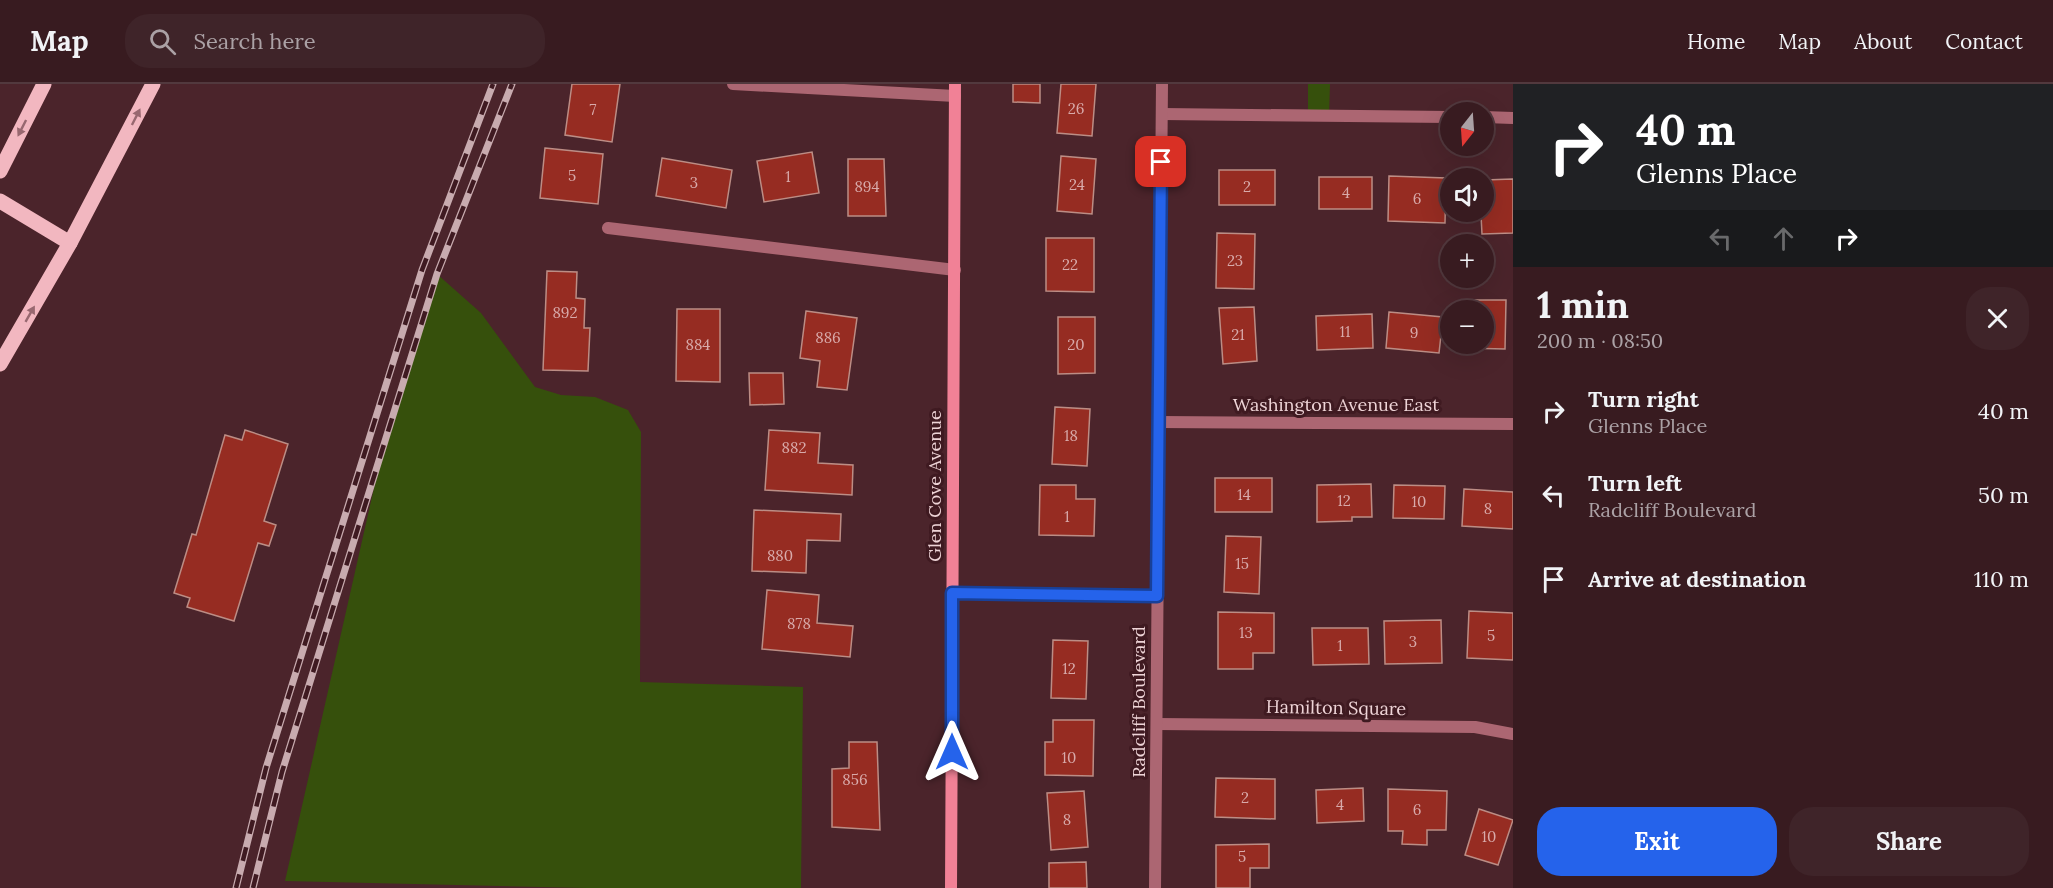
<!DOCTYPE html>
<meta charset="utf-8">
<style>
:root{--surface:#381b20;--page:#3f2429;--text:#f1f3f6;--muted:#aba1a5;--line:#52393e;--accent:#2563eb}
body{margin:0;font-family:Lora,serif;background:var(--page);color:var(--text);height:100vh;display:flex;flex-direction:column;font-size:22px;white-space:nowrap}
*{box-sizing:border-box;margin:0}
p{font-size:20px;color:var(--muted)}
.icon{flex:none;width:33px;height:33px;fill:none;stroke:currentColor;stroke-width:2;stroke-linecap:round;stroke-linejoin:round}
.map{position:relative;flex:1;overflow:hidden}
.details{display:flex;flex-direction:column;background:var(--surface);width:540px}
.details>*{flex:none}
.banner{background:#202124;color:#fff;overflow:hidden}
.needle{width:39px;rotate:197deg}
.controls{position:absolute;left:1440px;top:18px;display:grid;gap:12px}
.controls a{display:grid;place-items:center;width:54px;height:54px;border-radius:50%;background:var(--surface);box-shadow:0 6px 24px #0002,0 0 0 2px var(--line);font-size:30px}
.pin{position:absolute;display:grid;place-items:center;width:51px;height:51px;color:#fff;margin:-26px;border-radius:12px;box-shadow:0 3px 9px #0006}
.me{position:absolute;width:66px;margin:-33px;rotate:0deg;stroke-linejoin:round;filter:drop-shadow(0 0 4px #0008)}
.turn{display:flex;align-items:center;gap:21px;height:126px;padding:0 24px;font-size:27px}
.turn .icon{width:78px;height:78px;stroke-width:2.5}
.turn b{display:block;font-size:42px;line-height:51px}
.lanes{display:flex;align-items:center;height:57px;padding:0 24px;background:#0003;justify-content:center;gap:30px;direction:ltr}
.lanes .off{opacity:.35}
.round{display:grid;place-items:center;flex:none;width:63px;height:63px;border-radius:24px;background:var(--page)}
.head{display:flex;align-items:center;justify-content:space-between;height:102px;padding:0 24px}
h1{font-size:36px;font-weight:700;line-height:45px}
.action{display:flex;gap:12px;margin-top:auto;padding:12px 24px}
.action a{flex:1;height:69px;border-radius:24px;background:var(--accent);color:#fff;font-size:24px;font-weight:700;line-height:69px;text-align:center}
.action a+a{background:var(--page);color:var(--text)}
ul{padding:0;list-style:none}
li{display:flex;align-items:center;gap:18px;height:84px;padding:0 24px}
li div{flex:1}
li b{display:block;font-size:22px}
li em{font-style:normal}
header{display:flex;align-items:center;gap:36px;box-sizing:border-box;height:84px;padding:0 30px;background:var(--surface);border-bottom:2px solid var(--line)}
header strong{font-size:28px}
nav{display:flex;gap:33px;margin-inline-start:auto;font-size:21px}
.search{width:420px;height:54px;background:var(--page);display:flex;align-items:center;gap:15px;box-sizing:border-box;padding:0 21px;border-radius:24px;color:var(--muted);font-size:22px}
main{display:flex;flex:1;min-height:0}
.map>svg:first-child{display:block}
.green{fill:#36500c}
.building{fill:#962c22;stroke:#bc8d85;stroke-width:1.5}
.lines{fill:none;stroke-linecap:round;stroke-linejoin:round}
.service{stroke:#ac6672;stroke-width:12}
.minor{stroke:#ac6672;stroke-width:12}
.secondary{stroke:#f18196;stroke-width:12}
.primary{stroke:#f2b7c0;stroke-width:15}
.rail-casing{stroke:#c8abaf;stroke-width:7}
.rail{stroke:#3f1a21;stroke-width:4.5;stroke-dasharray:14;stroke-linecap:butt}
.oneway{fill:#986870}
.route-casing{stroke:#184099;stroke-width:15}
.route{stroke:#2563eb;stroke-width:10}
.labels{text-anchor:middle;stroke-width:6;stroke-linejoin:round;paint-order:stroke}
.number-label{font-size:15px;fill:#d8aaaa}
.street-label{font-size:18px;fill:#eed4d7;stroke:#3f1a21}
</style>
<header>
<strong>Map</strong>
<div class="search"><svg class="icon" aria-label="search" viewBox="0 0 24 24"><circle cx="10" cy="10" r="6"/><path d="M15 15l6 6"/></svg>Search here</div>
<nav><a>Home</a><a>Map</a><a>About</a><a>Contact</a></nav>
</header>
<main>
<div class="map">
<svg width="1513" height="804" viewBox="0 0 1513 804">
<rect width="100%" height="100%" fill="#4b242b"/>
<g class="green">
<path d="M1308,0H1330L1329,32H1308Z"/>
<path d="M437,190L481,229L535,303L561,311L595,313L628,326L641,348L640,598L803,603L801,804H586L285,797L386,351Z"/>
</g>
<g class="building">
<path d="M572,0H620L612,58L565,51Z"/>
<path d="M1013,0H1040V19L1013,18Z"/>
<path d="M1061,0H1096L1092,52L1057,49Z"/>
<path d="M545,64L603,70L598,120L540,114Z"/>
<path d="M812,68L819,109L764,118L757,77Z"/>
<path d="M1061,72L1096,75L1092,130L1057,127Z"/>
<path d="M662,74L732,86L726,124L656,112Z"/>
<path d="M848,75H884L886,132H848Z"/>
<rect x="1219" y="86" width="56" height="35"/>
<path d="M1389,92L1446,94L1445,139L1388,137Z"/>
<rect x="1319" y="93" width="53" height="32"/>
<path d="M1513,95V149L1482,150L1481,131L1468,132V128H1484V96Z"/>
<path d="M1217,149L1255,150L1254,205L1216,204Z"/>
<path d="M1046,154H1094V208L1046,207Z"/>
<path d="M547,187L577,188L576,214L585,215L584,244H590L588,287L543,286Z"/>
<path d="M1463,216H1506L1505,265L1462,264V260H1484V226H1462Z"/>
<path d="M1254,223L1257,277L1223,280L1219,224Z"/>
<path d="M677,225H720V298L676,297Z"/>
<path d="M806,227L857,234L847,306L817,303L820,277L800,274Z"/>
<path d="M1389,228L1443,233L1439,269L1386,264Z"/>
<path d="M1372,230L1373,264L1317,266L1316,232Z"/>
<path d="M1058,233H1095V289L1058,290Z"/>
<path d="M749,289H783L784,320L750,321Z"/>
<path d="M1055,323L1090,325L1087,382L1052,380Z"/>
<path d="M245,346L288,360L264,437L276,441L269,462L258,459L234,537L187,523L190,514L174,509L192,450L196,451L225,351L242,356Z"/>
<path d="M769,346L820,349L818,379L853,381L852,411L765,406Z"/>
<rect x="1215" y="394" width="57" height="34"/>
<path d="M1371,400L1372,433H1352V437L1317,438V401Z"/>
<path d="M1040,401H1076V415H1095L1094,452L1039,451Z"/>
<path d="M1394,401L1445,402L1444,435L1393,434Z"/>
<path d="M1464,405L1513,408V445L1462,442Z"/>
<path d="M754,426L841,430L840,457L807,456L806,489L752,487Z"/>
<path d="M1226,452L1261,453L1259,510L1224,508Z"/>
<path d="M767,506L819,511L817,539L853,542L850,573L762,565Z"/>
<path d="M1469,527L1513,529V576L1467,574Z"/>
<path d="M1218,528L1274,529V569H1253V585H1218Z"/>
<path d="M1441,536L1442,579L1385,580L1384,537Z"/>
<path d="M1312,544H1368L1369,580L1313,581Z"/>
<path d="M1053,556L1088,557L1086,615L1051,614Z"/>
<path d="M1053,636H1094L1093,692L1045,691V658H1053Z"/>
<path d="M849,658H877L880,746L832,743V685L849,684Z"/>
<path d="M1216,694L1275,695V735L1215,733Z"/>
<path d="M1363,704L1364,737L1317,739L1316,706Z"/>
<path d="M1388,705L1447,707L1446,746H1427V761L1402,760L1403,747H1388Z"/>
<path d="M1084,707L1088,763L1051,766L1047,709Z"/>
<path d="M1479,725L1513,736L1498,781L1465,771Z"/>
<path d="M1269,760V784H1250V804H1216V761Z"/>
<path d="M1086,778L1087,804H1049V779Z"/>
</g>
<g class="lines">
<path class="service" d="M608,144L955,186"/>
<g class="minor">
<path d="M733,0L955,12"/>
<path d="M1162,30L1450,33"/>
<path d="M1484,33L1513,34"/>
<path d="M1159,338L1513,340"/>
<path d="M953,509L1157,512"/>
<path d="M1157,640L1475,643L1513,650"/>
<path d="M1155,804L1162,0"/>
</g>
<path class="secondary" d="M951,804L955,0"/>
<g class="primary">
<path d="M0,87L44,0"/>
<path d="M0,117L70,159"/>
<path d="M0,280L70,159L153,0"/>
</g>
<defs>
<g id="rail">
<path d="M236,804L266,684L422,186L493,0"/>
<path d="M253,804L282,688L437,190L512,0"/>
</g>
</defs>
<use href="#rail" class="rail-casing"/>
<use href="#rail" class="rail"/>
</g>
<defs><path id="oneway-solid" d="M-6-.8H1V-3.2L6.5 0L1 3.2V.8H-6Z" transform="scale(1.5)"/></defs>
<g class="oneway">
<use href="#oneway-solid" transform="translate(136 33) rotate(-63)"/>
<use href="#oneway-solid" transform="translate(22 44) rotate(117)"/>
<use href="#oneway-solid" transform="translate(30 230) rotate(-60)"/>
</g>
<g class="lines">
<defs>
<path id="route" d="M952,668V509L1157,512L1161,78"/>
</defs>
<use href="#route" class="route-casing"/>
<use href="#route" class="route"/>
</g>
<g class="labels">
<g class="number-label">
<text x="1076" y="30">26</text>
<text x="593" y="31">7</text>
<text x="572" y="97">5</text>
<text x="788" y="98">1</text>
<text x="694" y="104">3</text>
<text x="1077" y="106">24</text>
<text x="867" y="108">894</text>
<text x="1247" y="108">2</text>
<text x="1346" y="114">4</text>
<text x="1417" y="120">6</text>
<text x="1235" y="182">23</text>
<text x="1070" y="186">22</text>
<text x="565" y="234">892</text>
<text x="1345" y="253">11</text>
<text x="1414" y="254">9</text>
<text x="1238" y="256">21</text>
<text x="828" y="259">886</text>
<text x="698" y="266">884</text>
<text x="1076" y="266">20</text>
<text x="1071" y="357">18</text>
<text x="794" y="369">882</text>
<text x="1244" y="416">14</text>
<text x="1344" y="422">12</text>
<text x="1419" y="423">10</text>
<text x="1488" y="430">8</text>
<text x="1067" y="438">1</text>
<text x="780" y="477">880</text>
<text x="1242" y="485">15</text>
<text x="799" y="545">878</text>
<text x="1246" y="554">13</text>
<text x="1491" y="557">5</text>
<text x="1413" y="563">3</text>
<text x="1340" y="567">1</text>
<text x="1069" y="590">12</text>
<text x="1069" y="679">10</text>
<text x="855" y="701">856</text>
<text x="1245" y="719">2</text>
<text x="1340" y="726">4</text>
<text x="1417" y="731">6</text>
<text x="1067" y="741">8</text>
<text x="1489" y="758">10</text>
<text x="1242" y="778">5</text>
</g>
<g class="street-label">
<text x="1336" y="327">Washington Avenue East</text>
<text transform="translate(935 402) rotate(-90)" y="6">Glen Cove Avenue</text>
<text transform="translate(1139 618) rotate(-90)" y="6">Radcliff Boulevard</text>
<text transform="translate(1336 624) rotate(1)" y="6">Hamilton Square</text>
</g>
</g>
</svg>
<div class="controls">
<a><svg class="needle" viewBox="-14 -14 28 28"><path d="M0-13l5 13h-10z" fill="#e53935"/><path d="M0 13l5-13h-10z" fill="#aba1a5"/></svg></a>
<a><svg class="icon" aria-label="sound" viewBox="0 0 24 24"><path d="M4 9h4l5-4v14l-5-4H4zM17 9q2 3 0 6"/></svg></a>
<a>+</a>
<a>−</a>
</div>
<div class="pin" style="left:1161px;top:78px;background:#d93025"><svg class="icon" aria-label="arrive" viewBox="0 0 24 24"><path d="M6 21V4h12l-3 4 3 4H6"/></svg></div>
<svg class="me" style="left:952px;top:668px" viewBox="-20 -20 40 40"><path d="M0-17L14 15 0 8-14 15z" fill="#2563eb" stroke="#fff" stroke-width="4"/></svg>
</div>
<section class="details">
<div class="banner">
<div class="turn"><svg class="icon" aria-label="right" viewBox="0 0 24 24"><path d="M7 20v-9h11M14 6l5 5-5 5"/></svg><div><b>40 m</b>Glenns Place</div></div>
<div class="lanes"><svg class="icon off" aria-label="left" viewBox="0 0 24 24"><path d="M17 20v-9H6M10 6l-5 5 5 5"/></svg><svg class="icon off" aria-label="ahead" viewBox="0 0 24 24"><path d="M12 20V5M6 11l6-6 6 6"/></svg><svg class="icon" aria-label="right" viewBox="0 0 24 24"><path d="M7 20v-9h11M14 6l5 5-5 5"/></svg></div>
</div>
<div class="head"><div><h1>1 min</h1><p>200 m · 08:50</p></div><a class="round"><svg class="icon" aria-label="close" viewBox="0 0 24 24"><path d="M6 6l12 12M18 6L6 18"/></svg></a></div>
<ul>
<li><svg class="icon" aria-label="right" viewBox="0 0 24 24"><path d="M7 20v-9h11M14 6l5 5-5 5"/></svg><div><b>Turn right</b><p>Glenns Place</p></div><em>40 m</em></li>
<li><svg class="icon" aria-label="left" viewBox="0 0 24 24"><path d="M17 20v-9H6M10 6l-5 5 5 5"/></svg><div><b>Turn left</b><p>Radcliff Boulevard</p></div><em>50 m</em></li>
<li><svg class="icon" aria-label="arrive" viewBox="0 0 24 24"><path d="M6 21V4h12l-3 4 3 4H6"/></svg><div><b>Arrive at destination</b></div><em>110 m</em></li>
</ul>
<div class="action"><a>Exit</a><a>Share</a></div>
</section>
</main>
